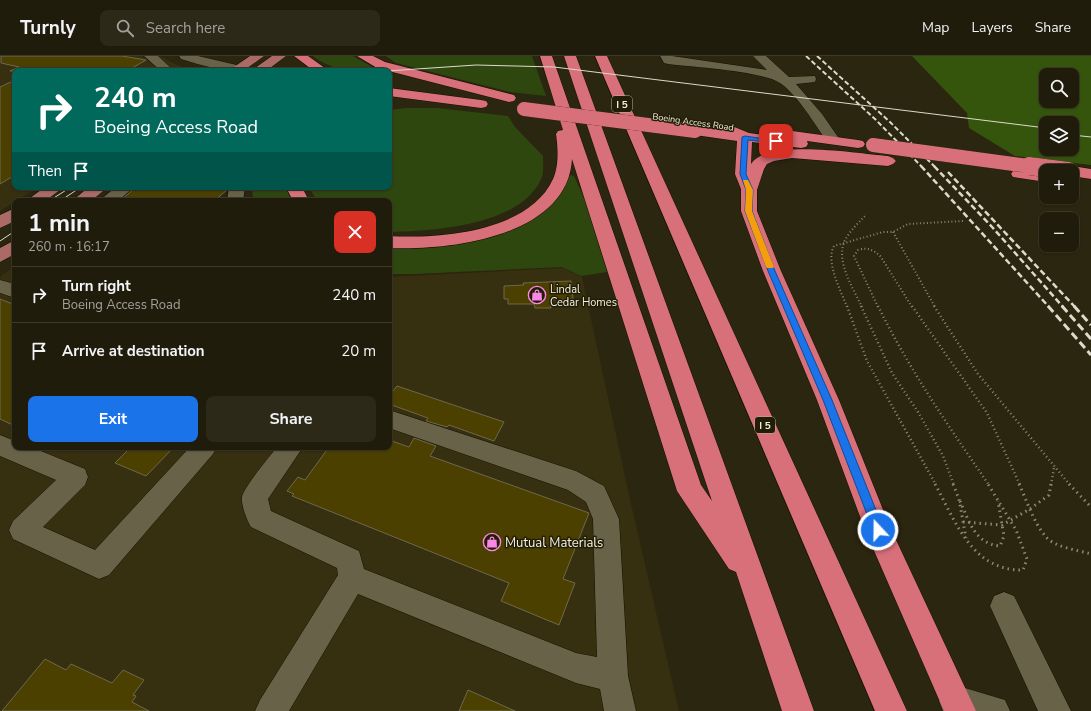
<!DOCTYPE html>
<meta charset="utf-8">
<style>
:root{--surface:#201c0b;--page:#2d2919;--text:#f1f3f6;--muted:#a2a19d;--line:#3d3a2c;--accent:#1a73e8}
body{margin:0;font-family:"Nunito Sans",sans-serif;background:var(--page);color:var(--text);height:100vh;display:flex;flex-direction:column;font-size:15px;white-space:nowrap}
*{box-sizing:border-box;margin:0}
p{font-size:13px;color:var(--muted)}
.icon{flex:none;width:22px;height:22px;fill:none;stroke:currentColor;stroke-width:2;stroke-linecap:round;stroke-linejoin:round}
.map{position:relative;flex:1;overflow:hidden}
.sheet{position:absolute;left:12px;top:142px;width:380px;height:252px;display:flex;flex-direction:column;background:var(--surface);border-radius:8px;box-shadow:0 1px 3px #0004,0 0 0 1px var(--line)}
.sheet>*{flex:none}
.banner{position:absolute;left:12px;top:12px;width:380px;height:122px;border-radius:8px;box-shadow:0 1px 3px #0004,0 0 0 1px var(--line);background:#00695c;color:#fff;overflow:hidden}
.controls{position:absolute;left:1039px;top:12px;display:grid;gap:8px}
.controls a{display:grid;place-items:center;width:40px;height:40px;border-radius:8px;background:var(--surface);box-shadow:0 1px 3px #0004,0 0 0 1px var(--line);font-size:20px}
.pin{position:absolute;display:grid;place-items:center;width:34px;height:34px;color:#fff;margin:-17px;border-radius:8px;box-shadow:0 2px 6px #0006}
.me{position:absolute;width:44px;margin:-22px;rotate:339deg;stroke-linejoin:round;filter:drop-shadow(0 0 3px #0008)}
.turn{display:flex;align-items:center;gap:14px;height:84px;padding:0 16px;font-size:18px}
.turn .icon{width:52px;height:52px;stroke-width:2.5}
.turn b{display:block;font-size:28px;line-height:34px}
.then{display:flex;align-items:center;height:38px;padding:0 16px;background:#0003;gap:8px;font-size:15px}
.round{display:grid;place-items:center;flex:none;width:42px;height:42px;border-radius:8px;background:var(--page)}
.headline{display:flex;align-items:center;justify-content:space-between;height:68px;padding:0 16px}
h1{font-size:24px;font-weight:700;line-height:30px}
.action{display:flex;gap:8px;margin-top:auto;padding:8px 16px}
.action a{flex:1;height:46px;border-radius:8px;background:var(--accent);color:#fff;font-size:16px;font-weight:700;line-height:46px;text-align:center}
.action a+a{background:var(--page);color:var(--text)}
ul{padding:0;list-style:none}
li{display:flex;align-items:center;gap:12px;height:56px;padding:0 16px;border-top:1px solid var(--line)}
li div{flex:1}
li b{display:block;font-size:15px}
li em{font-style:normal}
header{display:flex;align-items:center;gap:24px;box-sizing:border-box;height:56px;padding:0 20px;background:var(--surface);border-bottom:1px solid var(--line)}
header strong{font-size:19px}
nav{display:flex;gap:22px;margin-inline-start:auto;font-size:14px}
.search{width:280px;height:36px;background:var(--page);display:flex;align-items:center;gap:10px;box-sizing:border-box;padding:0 14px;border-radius:8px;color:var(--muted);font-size:15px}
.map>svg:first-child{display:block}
.built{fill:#362f10}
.green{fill:#2e470f}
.forest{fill:#36550c;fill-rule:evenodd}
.building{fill:#4c4000;stroke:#6e684f}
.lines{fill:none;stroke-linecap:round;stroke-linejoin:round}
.minor-casing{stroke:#140f00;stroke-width:1}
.major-casing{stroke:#140f00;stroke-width:1}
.highway-casing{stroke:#140f00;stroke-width:1}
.path-far2{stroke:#8c8875;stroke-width:2;stroke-dasharray:1 2.5;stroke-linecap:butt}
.path-far1{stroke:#8c8875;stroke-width:2.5;stroke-dasharray:1 3;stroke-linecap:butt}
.path{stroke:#8c8875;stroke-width:3;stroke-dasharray:1.5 4;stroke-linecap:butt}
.minor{fill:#686249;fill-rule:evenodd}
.major{fill:#ab6a66;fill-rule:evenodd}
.highway{fill:#d8707a;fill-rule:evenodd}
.tram{stroke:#dddacb;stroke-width:1}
.rail-far2{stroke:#dddacb;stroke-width:2;stroke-dasharray:5 2.5;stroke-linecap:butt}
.rail-far1{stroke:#dddacb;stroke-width:2.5;stroke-dasharray:6 3;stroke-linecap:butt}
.rail{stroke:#dddacb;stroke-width:3;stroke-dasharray:8 4;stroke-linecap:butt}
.highway-bridge-far1-casing{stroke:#140f00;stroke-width:14;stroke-linecap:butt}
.highway-bridge-casing{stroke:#140f00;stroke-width:18;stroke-linecap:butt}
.highway-bridge-far1{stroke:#d8707a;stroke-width:14}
.highway-bridge{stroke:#d8707a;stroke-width:18}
.route{fill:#1a73e8;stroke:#114b97}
.slow{fill:#f59e0b}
.labels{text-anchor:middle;stroke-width:3;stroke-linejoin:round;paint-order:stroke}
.far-street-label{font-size:9px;fill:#f2efe1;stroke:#221d05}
.shield{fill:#221d05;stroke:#b4b09f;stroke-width:1}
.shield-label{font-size:10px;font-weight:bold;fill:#f2efe1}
.poi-label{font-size:11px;fill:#f2efe1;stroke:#221d05;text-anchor:start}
.near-poi-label{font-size:13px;fill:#f2efe1;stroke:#221d05;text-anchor:start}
</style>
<header>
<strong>Turnly</strong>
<div class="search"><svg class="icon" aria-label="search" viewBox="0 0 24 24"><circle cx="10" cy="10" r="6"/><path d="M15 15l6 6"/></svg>Search here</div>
<nav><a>Map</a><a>Layers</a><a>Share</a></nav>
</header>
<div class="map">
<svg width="1091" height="655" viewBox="0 0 1091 655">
<rect width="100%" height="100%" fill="#2b260f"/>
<g class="built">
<path d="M0,0H160L173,7L193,15H15V131H38L0,155Z"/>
<path d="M15,210V391H389V221L563,212L582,221L629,439L679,655H0V221Z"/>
</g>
<g class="green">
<path d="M313,0H353L374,12C359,22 326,11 313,0Z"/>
<path d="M386,0H532L546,40L510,36L396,7Z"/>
<path d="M406,52H437L508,60L515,71L543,100C543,106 544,115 542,121C522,170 434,175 389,176V145H317L309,131H389V54Z"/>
<path d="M570,119L574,120L585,144L607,216L581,220L562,211L415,218H389V190L480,182L564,131Z"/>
<path d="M251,131H288L292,145H254Z"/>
</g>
<path class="forest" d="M912,0H1091V109L1015,100L969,72L967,57ZM1046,19H1072V45H1046ZM1046,67H1072V93H1046Z"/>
<g class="building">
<path d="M1,0H122L146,4L127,15H10L19,11L1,7Z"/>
<path d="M15,24V119L0,128V31Z"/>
<path d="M136,131H227V134L214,145H120Z"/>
<path d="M571,225L573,243L550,244L551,252H535L534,248H508V243H504V230L524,229L523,227Z"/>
<path d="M0,243L15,249V370L0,363Z"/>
<path d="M397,330L504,366L494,385L449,369L447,371L426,365L428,362L389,348V340Z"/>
<path d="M414,382L436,390L430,400L589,457L563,523L575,527L559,569L501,545L509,527L292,440L294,438L287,435L298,421L305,424L329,391H389V384L409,391Z"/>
<path d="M131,391H174L146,420L115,407Z"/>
<path d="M45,603L66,614L71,608L112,627L123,614L144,624L133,639L136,640L132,646L149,655H2Z"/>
<path d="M468,634L515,655H459Z"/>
</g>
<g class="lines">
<defs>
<g id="minor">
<path d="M144,0H158L171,12L169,15H161Z"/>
<path d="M179,0H198L241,10L243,13L242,15C220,15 201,9 181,3Z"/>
<path d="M660,0H672L767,14L753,0H766L789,21L815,20L816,23L815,26L796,28L822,58L840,84L838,87H828C816,70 797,38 780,27C762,15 693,11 668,8L664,7Z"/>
<path d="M116,131H134L118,145H99Z"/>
<path d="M229,131H245L243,145H227Z"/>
<path d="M0,224L15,228V242L0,237Z"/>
<path d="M389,354L576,415L604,430L619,463L628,620L636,655H604L600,633L576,627L358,538L289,655H255L260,644L338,519L337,512L251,471C247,464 241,450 242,441C244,431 270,400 277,391H303L268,443L271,455L359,495L364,513L576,597L597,601L593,463L586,446L568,434L389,372Z"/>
<path d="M0,379L15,385V391H31L85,413L88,421L85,429L43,471L95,494L190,391H217L213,398L109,519L99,523L13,483L9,474L13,465L56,424L0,400Z"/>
<path d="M1004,536L1014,540L1071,655H1038L990,550L994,540Z"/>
<path d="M955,629L1005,644L1010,655H943L939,645L944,634Z"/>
</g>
<g id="major">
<path d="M250,0H264L243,15H228Z"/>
<path d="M272,0H286L266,15H251Z"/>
<path d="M45,131H64L45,145H26Z"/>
<path d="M89,131H108L91,145H72Z"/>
<path d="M15,152V165L0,172V159Z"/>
<path d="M15,184V198L0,206V192Z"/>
</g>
<g id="highway">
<path d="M294,0H308L329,15H314Z"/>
<path d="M357,0H373L385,6L514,39L516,42L514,45L509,46L377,12Z"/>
<path d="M540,0H552L701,429L712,445L564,0H576L814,655H782L736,516L729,513L677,435L572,103C568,181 448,195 389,192V180C439,183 529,176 553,123C559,110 558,92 556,78L558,75L563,74Z"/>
<path d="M595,0H607L907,655H875Z"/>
<path d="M389,32L481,44L486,45L488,48L486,51L481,52L389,40Z"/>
<path d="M732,70L749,77L780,81L778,78L780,75L785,74L858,84L863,85L865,88L863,91L858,92L807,85L808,88L806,91L801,92L752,86L751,108C768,82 859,98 888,100L893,102L896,105L893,108L888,110L792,102L774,105L767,108L764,113L757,134V155L781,215L839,344L890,471L976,655H944L865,474L817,344L763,215L741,155V133L735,118L737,85L695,79L690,78L688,75L690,72L695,71L725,74L727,71Z"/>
<path d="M1072,110L1091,113V123L1072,120V115H1064L1066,112Z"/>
<path d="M1019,113L1046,116V126L1013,121L1011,118L1013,115Z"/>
<path d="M286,131H302L309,145H293Z"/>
</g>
</defs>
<use href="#minor" class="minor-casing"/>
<use href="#major" class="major-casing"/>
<use href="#highway" class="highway-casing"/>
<g class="path-far2">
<path d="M893,176L935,251"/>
<path d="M847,251C841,235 825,205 834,190L883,176H893L908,168L963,165"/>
<path d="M862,251C853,232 835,205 845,184C850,175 858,167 865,160"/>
<path d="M878,251L854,200L858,194C868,191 874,194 881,201L912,251"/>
</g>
<g class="path-far1">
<path d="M847,250L867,305L936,429"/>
<path d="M861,250L892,317L918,356L943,400L954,429"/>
<path d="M878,250C909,313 949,371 989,429"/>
<path d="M912,250L987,357L1020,429"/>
<path d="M934,250L978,318L1070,429"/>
<path d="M1051,429L1054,412"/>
</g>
<g class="path">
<path d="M935,428C956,466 972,515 1023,514L1027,503L1016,474L988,428"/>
<path d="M953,428L959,443L966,482"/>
<path d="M1019,428C1027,445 1034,468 1047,482C1057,492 1078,494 1091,498"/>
<path d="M1069,428L1091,451"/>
<path d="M960,445C969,465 975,488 1000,490L1004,480L998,445"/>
<path d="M963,466L1002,469L1030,453L1049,439L1051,428"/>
</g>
<use href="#minor" class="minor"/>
<use href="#major" class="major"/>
<use href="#highway" class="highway"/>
<g class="tram">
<path d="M387,15L476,9L554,11L1046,72"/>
<path d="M1072,79L1091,81"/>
<path d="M66,141L81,131"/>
<path d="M49,145L71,131"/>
<path d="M0,185L15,175"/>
</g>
<g class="rail-far2">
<path d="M806,0L875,63L922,111"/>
<path d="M817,0L890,66L935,111"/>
</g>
<g class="rail-far1">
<path d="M921,110L1049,251"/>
<path d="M934,110L993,172L1063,251"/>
<path d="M948,116L1075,251"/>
</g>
<g class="rail">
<path d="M1048,250L1091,299"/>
<path d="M1062,250L1091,283"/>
<path d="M1074,250L1091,269"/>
</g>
<defs>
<g id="highway-bridge-far1">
<path d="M524,53L695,75"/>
<path d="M873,89L1036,111"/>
</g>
<path id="highway-bridge" d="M1029,110L1068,115"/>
</defs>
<use href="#highway-bridge-far1" class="highway-bridge-far1-casing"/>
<use href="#highway-bridge" class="highway-bridge-casing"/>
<use href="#highway-bridge-far1" class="highway-bridge-far1"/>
<use href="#highway-bridge" class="highway-bridge"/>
</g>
<path class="route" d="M745,80L779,85L776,87L748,84L746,118L753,134L752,155L775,215L832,344L884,474L882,477L878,479L874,477L873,474L823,344L768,215L745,155L746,134L740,118L742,81Z"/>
<path class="slow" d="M743,124H748L753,134L752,155L774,211L773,212H767L766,211L745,155L746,134Z"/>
<defs>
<symbol id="shop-ring" viewBox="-11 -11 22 22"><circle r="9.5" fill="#221d05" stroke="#fb86e4" stroke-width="1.5"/><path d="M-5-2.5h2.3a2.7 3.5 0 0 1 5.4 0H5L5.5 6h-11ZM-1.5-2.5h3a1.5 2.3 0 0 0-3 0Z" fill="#fb86e4"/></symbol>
</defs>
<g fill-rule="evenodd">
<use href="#shop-ring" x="527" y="229" width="20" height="20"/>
<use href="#shop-ring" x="482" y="476" width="20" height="20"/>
</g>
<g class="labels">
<g class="far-street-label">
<text transform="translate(693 66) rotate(8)" y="3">Boeing Access Road</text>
</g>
<g class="shield">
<rect x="612" y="40" width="20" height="16" rx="3"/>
<rect x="755" y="361" width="20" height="16" rx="3"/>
</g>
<g class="shield-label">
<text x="622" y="52">I 5</text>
<text x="765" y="373">I 5</text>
</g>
<g class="poi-label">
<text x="550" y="237">Lindal<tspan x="550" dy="13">Cedar Homes</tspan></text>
</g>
<g class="near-poi-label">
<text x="505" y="491">Mutual Materials</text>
</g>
</g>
</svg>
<div class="controls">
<a><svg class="icon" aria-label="search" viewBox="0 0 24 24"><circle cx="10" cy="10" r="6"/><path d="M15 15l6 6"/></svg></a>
<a><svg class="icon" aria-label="layers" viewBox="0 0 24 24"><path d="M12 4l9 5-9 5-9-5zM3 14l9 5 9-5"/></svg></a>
<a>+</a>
<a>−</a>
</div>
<div class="pin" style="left:776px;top:85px;background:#d93025"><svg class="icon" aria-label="arrive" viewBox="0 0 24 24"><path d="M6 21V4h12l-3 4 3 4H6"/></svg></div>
<svg class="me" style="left:878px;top:474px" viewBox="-20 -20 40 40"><circle r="17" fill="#1a73e8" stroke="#fff" stroke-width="3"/><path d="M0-11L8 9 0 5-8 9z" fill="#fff"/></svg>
<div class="banner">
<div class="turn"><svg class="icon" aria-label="right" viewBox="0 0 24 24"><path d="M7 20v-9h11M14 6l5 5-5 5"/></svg><div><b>240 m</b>Boeing Access Road</div></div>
<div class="then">Then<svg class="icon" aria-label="arrive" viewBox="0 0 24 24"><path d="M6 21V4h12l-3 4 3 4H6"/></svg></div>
</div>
<section class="sheet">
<div class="headline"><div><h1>1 min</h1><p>260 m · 16:17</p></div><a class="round" style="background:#d93025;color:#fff"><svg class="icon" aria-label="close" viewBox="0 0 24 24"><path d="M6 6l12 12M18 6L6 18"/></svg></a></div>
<ul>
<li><svg class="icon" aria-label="right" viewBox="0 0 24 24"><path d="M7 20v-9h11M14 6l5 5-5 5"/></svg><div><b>Turn right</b><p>Boeing Access Road</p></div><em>240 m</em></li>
<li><svg class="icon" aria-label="arrive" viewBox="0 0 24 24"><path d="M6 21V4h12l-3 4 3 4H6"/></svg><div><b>Arrive at destination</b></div><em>20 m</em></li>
</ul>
<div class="action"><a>Exit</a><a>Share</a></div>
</section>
</div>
